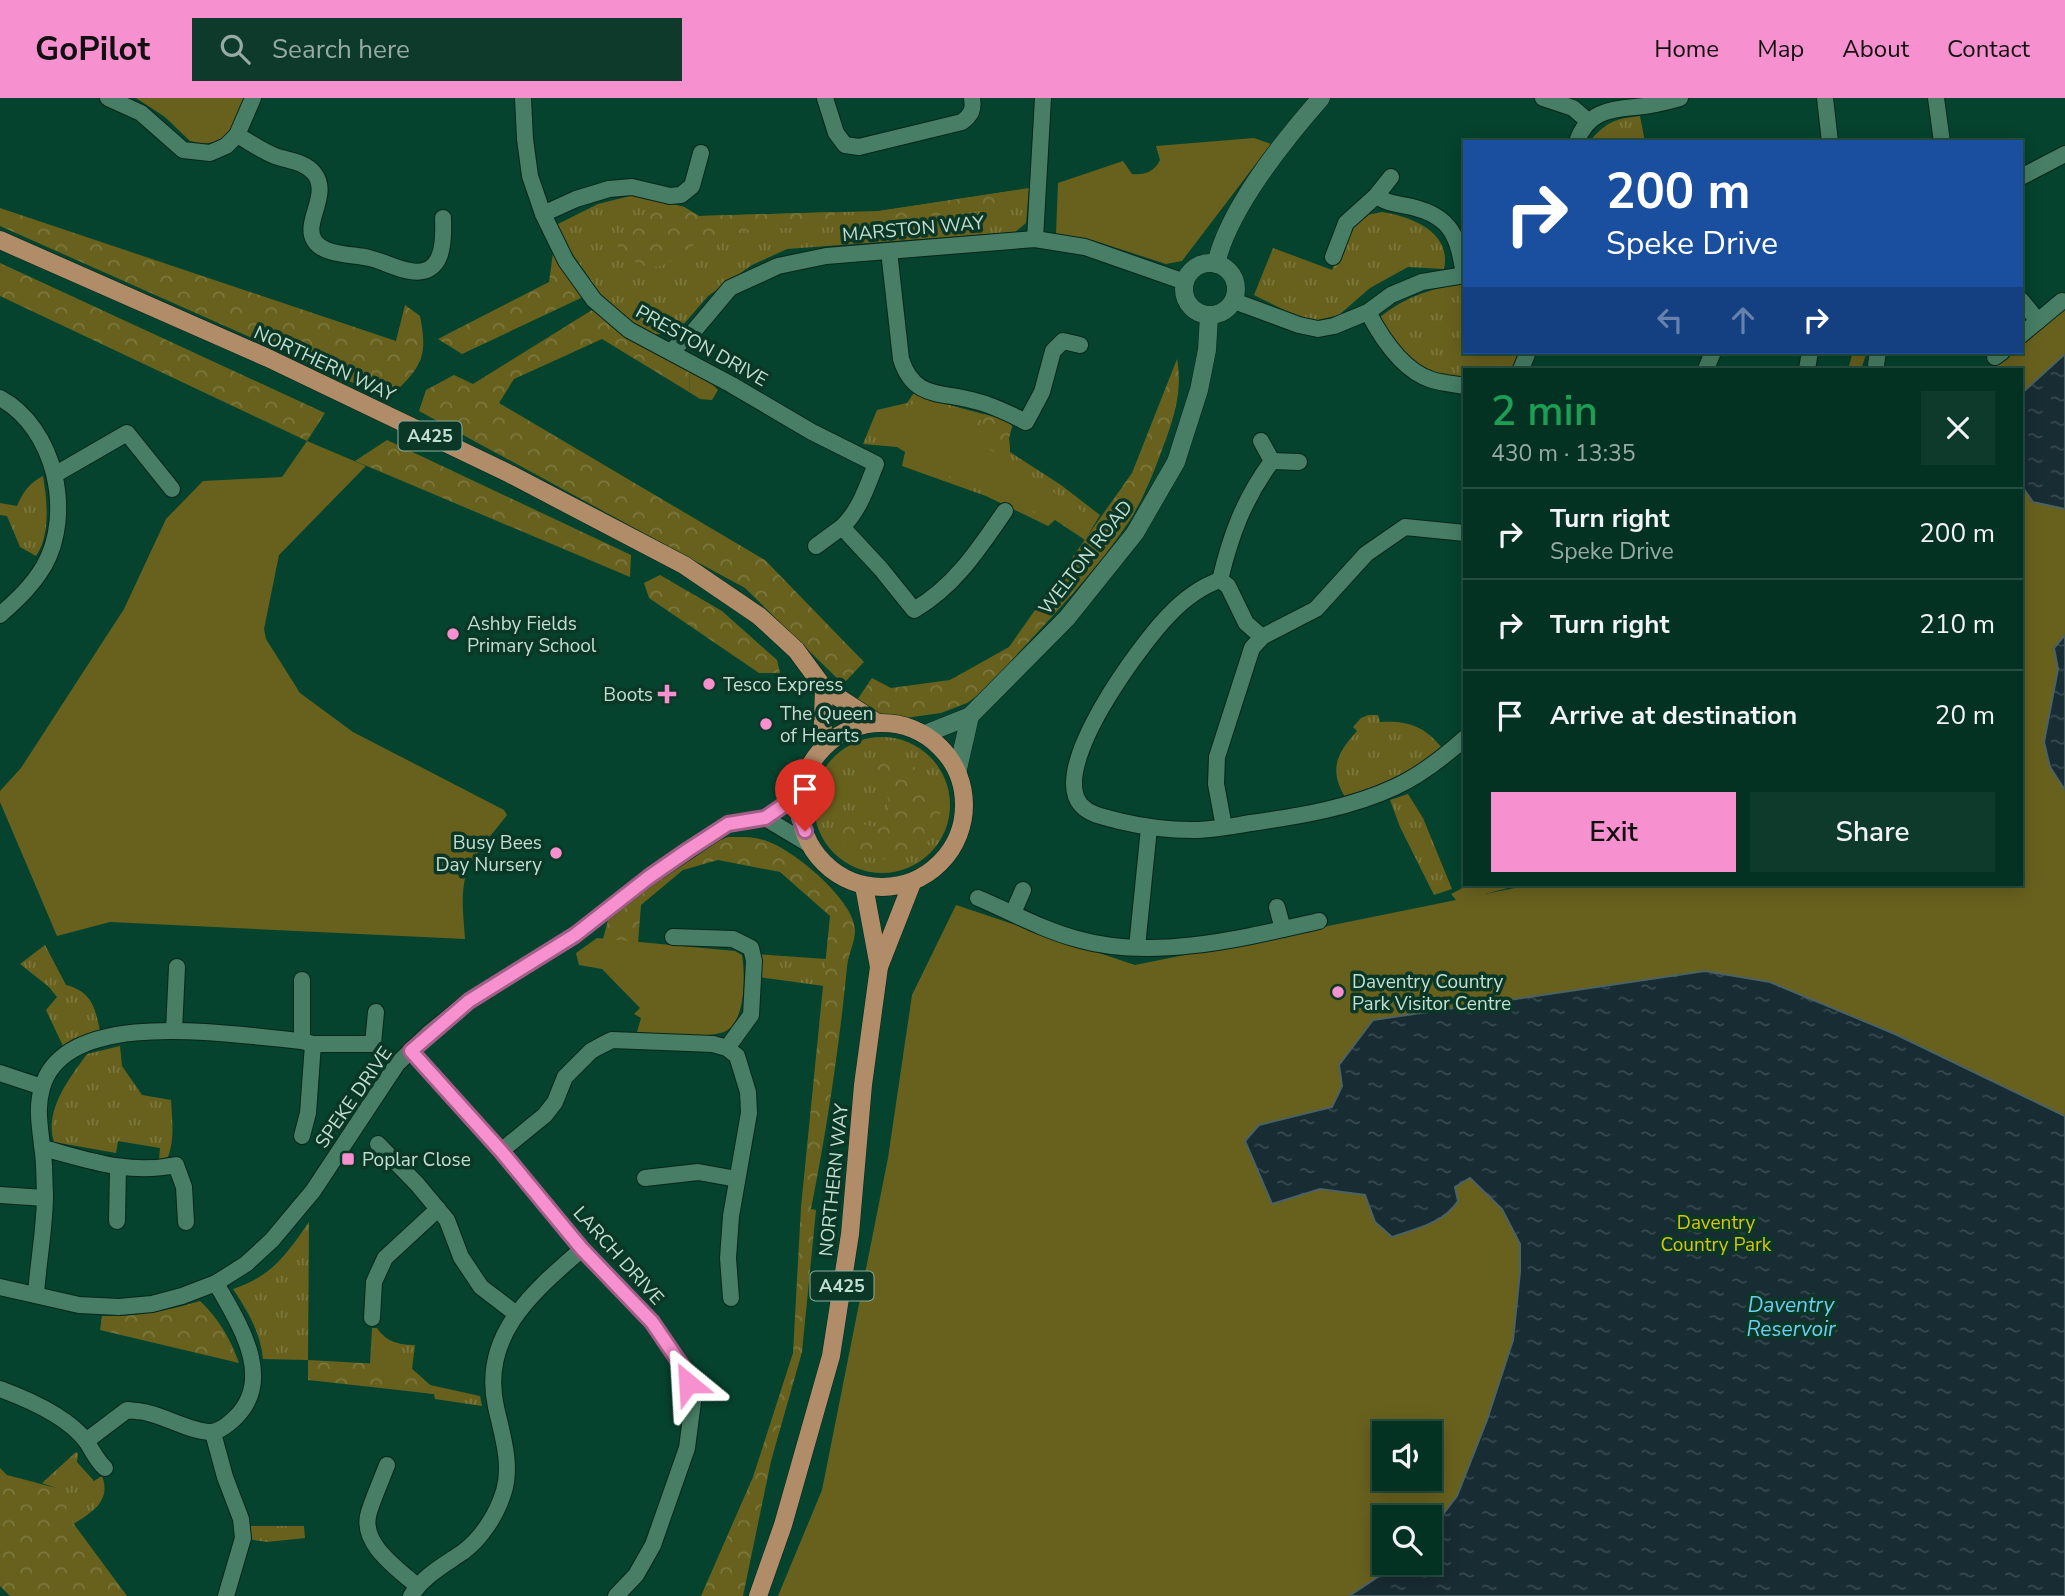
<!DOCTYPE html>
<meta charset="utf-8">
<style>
:root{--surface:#043222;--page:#0d3a2a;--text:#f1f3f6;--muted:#97aaa5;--line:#254d40;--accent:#f790ce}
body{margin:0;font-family:"Nunito Sans",sans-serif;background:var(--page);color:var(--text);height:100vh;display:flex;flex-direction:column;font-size:26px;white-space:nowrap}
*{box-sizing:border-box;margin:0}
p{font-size:23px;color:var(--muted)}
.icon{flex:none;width:38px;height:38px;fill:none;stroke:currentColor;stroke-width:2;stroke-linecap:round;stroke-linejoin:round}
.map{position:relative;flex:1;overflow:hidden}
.panel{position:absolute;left:1463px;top:270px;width:560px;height:518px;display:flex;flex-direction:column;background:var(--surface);border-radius:0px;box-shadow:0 4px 18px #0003,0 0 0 2px var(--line)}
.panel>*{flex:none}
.top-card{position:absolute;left:1463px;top:42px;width:560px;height:214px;border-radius:0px;box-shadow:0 4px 18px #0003,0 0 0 2px var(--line);background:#1a4fa0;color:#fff;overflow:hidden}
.tools{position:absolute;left:1372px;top:1323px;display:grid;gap:14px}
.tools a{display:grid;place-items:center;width:70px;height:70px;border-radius:0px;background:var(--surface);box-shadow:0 4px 18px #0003,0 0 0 2px var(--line);font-size:35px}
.pin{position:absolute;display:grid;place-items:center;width:60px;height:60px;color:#fff;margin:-72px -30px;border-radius:50% 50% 50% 0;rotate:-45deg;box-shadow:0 0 7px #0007}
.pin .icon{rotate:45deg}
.me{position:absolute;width:77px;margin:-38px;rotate:333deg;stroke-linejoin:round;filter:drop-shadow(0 0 5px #0008)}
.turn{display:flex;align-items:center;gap:24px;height:147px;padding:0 28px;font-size:32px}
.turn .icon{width:91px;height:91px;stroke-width:2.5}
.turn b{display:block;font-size:49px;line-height:60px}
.lanes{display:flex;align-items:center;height:66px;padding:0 28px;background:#0003;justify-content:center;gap:35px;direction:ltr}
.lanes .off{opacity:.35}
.round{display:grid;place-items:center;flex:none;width:74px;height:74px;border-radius:0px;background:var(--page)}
.head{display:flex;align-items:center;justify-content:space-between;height:119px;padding:0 28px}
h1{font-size:42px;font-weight:600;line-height:52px;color:#1e9e55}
.button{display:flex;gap:14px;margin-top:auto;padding:14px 28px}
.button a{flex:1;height:80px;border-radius:0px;background:var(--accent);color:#111;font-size:28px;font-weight:600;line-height:80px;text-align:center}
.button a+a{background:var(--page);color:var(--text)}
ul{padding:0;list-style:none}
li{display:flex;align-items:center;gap:21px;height:91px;padding:0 28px;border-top:2px solid var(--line)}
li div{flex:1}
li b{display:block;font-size:26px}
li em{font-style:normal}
header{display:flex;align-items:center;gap:42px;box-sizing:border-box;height:98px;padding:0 35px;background:var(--accent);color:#111}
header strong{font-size:33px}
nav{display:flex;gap:38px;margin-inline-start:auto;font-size:24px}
.search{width:490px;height:63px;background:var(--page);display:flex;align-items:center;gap:18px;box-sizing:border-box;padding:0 24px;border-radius:0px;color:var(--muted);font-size:26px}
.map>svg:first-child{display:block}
.grass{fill:url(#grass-tufts)}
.forest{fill:url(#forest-crowns)}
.park{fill:#68611e;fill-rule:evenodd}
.water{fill:url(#water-ripples);stroke:#4c6262;stroke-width:2}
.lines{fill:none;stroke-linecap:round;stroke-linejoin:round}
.street-casing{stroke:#08261a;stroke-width:18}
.secondary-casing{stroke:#08261a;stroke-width:19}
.primary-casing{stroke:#08261a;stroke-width:19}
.street{stroke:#477e65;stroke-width:16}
.secondary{stroke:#477e65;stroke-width:18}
.primary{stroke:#b18c68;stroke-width:18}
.route-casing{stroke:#a15e86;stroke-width:18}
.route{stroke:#f790ce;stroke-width:12}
.poi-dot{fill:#f790ce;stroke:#0b3726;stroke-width:2.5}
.labels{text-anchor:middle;stroke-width:7;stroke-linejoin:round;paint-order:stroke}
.shield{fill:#0b3726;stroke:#8cad9e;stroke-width:2}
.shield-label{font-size:18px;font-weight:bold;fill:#c4dfd1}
.street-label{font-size:19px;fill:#c4dfd1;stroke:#0b3726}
.poi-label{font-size:19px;fill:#c4dfd1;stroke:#0b3726;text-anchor:start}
.park-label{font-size:19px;fill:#d8c803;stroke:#0b3726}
.water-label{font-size:21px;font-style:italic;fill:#6dcdf0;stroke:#0b3726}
</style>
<header>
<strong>GoPilot</strong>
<div class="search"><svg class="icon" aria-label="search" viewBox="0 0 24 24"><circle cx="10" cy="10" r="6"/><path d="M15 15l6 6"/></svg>Search here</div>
<nav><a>Home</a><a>Map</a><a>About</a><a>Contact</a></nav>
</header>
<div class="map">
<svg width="2065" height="1498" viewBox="0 0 2065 1498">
<defs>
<pattern id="grass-tufts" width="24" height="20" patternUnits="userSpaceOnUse" patternTransform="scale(1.75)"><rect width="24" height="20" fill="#68611e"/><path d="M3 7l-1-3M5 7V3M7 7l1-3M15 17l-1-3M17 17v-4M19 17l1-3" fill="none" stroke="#7c773e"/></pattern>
<pattern id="forest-crowns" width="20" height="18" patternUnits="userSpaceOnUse" patternTransform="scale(1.75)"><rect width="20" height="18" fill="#68611e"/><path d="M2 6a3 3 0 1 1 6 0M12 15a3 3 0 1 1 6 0" fill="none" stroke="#7c773e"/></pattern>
<pattern id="water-ripples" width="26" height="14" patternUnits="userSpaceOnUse" patternTransform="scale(1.75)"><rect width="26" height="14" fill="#182c33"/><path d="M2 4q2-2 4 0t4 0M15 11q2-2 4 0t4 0" fill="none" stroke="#384a50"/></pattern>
</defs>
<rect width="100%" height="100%" fill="#05432e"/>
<g class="grass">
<path d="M1640,18L1645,44H1589C1606,24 1614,21 1640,18Z"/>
<path d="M1029,90L1026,125L1015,134L787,151L752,167L708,198L683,227L670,235L650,237L614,216L565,145L556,127L598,106L634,97L684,109L699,118L879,113Z"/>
<path d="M1382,114C1412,119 1452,134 1444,171L1408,169L1370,190L1339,217L1314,223L1298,219L1254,197L1273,150L1332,172L1350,131L1362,118Z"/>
<path d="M1465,186V254H1519L1512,271H1465V281C1456,280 1445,280 1436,278C1407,271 1391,244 1380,219C1405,199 1433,189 1465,186Z"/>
<path d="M1853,254H1867L1861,271H1848Z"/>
<path d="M690,273L710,284L718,292L712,302L700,301L689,294Z"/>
<path d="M916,292L931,302L1005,322L1012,328L1009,340L1010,354L1061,387L1100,417L1085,442L1055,422L1048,428L986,398L902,368L905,354L897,349L863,346L877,312L907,305Z"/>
<path d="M43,378C47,403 51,436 36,458L20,449L7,418L0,417V405L17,408C23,394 29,385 43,378Z"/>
<path d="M1368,617H1378L1380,624C1407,622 1425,628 1442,650C1412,673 1381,688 1345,699C1329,672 1336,656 1357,633L1353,629L1361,620Z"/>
<circle cx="882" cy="707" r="68"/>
<path d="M1408,696L1423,720L1452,791L1434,797L1400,729L1390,702Z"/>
<path d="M45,847L66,887C92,894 95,909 100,933L75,940L63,948L46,912L57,899L49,889L20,866Z"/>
<path d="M756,856L826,861L824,888L759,879Z"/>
<path d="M120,948L122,968L142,997L171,1002C172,1022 175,1040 168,1059L159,1062L160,1050L118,1043L116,1055L54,1044C44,1012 69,981 87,956Z"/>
<path d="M309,1124L308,1262L263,1261C261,1235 247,1212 233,1191C272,1178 286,1157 309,1124Z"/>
<path d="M372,1230H377C386,1244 400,1247 415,1247L412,1271L430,1287L480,1298L482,1308L435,1301L434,1296L378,1288L370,1266Z"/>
<path d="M76,1354L78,1356L77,1364L94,1383L102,1378C112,1403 91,1415 72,1427L65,1414L56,1390L42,1385Z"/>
<path d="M248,1428H304L305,1440L267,1444L248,1441Z"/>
</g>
<g class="forest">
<path d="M1018,92L1015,110L882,122L879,113Z"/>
<path d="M660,103L684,109L699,118L835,114L832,129C790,131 743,127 703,142C687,148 671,170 651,169C637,169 625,156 616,147L629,129L648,120Z"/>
<path d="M0,110L396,243L405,207L420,218C428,258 422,268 394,295L367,291L0,128Z"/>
<path d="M553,155L583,199L462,256L438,241L549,184Z"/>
<path d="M0,165L325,315L307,343L0,198Z"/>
<path d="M592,212L625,238L690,273L689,294L602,241L514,281L499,305L765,462L864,564L843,586L745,490L419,313L426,292L454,277L473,286Z"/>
<path d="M1177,261C1183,292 1174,320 1163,349C1154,374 1144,399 1130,422C1089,484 1033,537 984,593L967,605L941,615L905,620L874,617L857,602L872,580L891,590L950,582L1009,549L1132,375Z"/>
<path d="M984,316L1005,322L1012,328L1009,340L1010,354C982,366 978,335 984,316Z"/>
<path d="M387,342L631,457L630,479L355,363Z"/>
<path d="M660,477L722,513L777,562L780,575H759L649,500L644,485Z"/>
<path d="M886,659C918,661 931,685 941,712C939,720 937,731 932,738C907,772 854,767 832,733L837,724L845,723L882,730C903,696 874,695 876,665Z"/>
<path d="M728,739C742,739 755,738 769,744C795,753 856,804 855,833C855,844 848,857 847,869C839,951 827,1030 811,1111L816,1112L802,1254L771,1363L743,1498H701L753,1379L793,1255L801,1109L830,818L780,774L718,762L683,772L641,807L638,845L597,851L603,841L608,822L655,777L695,752Z"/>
<path d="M200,1203C219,1221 230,1240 239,1265L100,1232L102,1218C137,1219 167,1213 200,1203Z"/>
<path d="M308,1262L380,1266L384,1280L401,1284L412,1271L430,1287L434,1296L308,1282Z"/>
<path d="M0,1370L7,1377L56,1390L70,1401L65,1414L127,1498H10L0,1488Z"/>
</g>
<g class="park">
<path d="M136,0H248L233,33L220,43L203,46L190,43L165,19Z"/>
<path d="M1626,30L1633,34L1632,44H1607Z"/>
<path d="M1254,40L1271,46L1182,163L1166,166L1092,142L1056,136L1058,85L1123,63L1132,76C1145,77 1154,74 1160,62L1156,48Z"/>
<path d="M2065,209V1498H778L822,1392L888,1060L912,897L956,807L1135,867L1456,802L1451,796L1470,786H1523L1485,796L1535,786H2021V271H1992L2012,254H2021V246ZM1384,1335H1430V1381H1384ZM1384,1419H1430V1465H1384Z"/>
<path d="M919,304L949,324L953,309L979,315L974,341L1089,418L1083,431L1055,412L1047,419L912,363L914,351L899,341L873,339L880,318Z"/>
<path d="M307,343L366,368L279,457L264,531L266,541L300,595L353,634L504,712L507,717C492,737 468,761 464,786C461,804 464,823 465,841L110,824L57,838L0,704V693L21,670L124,511L166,421L203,383L282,379Z"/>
<path d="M597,840L735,853L742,857C745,877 746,917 729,931C714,943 656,935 637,934L641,920L634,916L640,910L602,871L579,867L576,855Z"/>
<path d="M391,1256C401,1260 402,1267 405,1277L401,1284H392L384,1280L379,1263L384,1257Z"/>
</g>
<g class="water">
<path d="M2065,256V411L2033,404L2021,387V296Z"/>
<path d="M2065,537V692L2050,669L2044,644L2058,571L2054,550Z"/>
<path d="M1705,873L1770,884L1895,936L2065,1018V1498H1349L1399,1465H1430V1433L1457,1398L1487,1322L1513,1242L1520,1174V1146L1502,1111L1470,1080L1455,1089L1458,1103C1444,1125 1416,1131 1392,1139L1375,1124L1365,1097L1320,1091L1272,1106L1245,1043L1259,1027L1332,1009L1342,988L1339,967L1373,922Z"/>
</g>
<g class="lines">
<defs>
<g id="street">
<path d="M108,0L141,15L183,52L210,55L226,48L237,37L253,0"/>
<path d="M523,0L525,41L530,78L543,116L566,163L594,202L629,232L732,287L812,334L876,366C867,388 860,412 842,429L881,471L914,512C954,489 979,451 1005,413"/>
<path d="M825,0L836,35L845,47L859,49L962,24C971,17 974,12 972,0"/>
<path d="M1543,0L1573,10L1588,23"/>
<path d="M1825,0L1830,44"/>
<path d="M1936,0L1942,44"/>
<path d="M237,37C250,44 262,53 275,58C288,63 304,63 314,75C331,96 303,124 314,142C323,158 354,156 369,160C383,163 396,171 410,173C444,179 444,143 443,120"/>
<path d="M1577,44C1586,15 1609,11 1635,9C1650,8 1666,4 1680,0"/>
<path d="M2021,79L2065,56"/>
<path d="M1376,98C1391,107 1396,105 1412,109C1453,119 1458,140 1464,177"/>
<path d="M543,116L576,101L609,91L632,89L670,98L681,97L692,88L701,55"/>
<path d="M1035,141L1043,0"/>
<path d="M889,153L901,261C914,302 941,293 975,303C993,307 1010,316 1026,324L1042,294L1053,253L1063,243L1080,247"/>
<path d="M1333,159L1346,125L1376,98L1391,79"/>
<path d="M2021,202L2038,223"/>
<path d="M1234,203L1299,227L1318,231L1334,228L1368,214L1391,197L1422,184L1465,177"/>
<path d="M1368,214C1381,239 1403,273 1432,282C1442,285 1454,286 1465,288"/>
<path d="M2021,237L2062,203"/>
<path d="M671,253L693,234L730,190L778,168L826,158L1035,141L1085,149L1185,184"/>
<path d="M1995,259L2002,254"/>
<path d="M1876,267L1878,254"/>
<path d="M1521,271L1528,254"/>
<path d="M1706,271L1713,254"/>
<path d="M1807,271L1810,254"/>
<path d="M0,300C55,330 74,415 44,468C32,488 17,502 0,517"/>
<path d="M1261,343L1272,363C1244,401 1231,436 1220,482L1228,488L1246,525L1262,539"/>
<path d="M1272,363L1299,364"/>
<path d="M56,376L127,335L172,391"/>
<path d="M816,448L842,429"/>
<path d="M1220,482C1200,489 1183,502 1168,518C1141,546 1048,670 1081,707C1091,718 1106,719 1119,723C1144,729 1168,732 1193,732C1213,732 1232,728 1251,725C1300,718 1350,710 1395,689C1421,677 1445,658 1465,640"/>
<path d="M765,720L810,747"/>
<path d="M1224,729L1216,686L1217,659L1252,550L1262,539L1316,511L1366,456L1405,429L1465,435"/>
<path d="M978,800C1011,814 1043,832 1077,841C1153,863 1244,840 1319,823"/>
<path d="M1277,809L1283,831"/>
<path d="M1013,815L1023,792"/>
<path d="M673,839L733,841L751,850L754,863L751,917L727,950"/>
<path d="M1137,849L1149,730"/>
<path d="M174,933L177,869"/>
<path d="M302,943V882"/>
<path d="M411,953L501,1053L582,1151L652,1224L684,1271L693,1304L687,1350L653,1447L636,1477L616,1498"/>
<path d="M0,975L42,989"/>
<path d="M302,1038L308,1015L313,946"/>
<path d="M378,1046L417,1086L447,1122L461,1159L481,1189L515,1215"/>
<path d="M43,1050C88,1062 128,1077 176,1067L184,1089L186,1124"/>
<path d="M501,1053L545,1017L555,1004L565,979L591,953L600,948L612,942L713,946L727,950L737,958L748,994L749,1015L731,1118L728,1160L731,1200"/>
<path d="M645,1080L698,1074L737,1081"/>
<path d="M0,1097L45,1100"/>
<path d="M117,1123L118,1070"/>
<path d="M0,1189L79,1207L119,1209L152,1206L182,1198L216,1185L246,1166L272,1142L313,1093L397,966L429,935L469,903L575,837L649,779L728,726L765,720L800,696"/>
<path d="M36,1197C38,1164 45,1130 45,1096C44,1080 45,1064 42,1048C40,1027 36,1011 42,990C65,906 237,938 302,943L313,946H373L376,914"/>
<path d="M372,1220L374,1184L385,1160L438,1111"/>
<path d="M0,1291C27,1301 68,1319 86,1343C93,1353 96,1362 105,1370"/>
<path d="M213,1335L225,1379L241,1421L243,1440L226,1498"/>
<path d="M86,1343L127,1312C134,1313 142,1313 148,1315C169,1320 189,1333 210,1334C220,1334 230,1325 237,1318C275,1278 237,1223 216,1185"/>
<path d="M387,1367C381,1383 374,1398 369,1414C359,1445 397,1470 417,1488"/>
<path d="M411,1498C423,1478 444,1467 463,1454C482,1440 497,1416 504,1393C512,1366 502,1336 496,1309C480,1237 534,1193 582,1151"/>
</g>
<g id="secondary">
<circle cx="1210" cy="191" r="26"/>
<path d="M1216,166C1228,112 1284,42 1321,0"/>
<path d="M925,636L970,618L1067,520L1135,435L1176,364L1199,292L1207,252L1209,218"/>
<path d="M958,671L970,618"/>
</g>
<g id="primary">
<path d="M0,142L268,260L510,376L684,467L759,518L796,552L824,590L876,624"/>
<circle cx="882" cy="707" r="82"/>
<path d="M822,650L824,590"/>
<path d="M864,788L879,869"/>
<path d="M758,1498L783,1427L831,1258L850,1136L863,987L879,869L912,785"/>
</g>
</defs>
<use href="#street" class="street-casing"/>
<use href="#secondary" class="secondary-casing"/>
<use href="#primary" class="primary-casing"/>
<use href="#street" class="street"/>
<use href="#secondary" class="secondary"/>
<use href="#primary" class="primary"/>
</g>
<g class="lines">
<defs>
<path id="route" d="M688,1285L684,1271L652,1224L582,1151L501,1053L411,953L469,903L575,837L649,779L688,752L728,726L765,720L800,696V720L805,733"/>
</defs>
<use href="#route" class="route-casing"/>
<use href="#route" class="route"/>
</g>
<g class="poi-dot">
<circle cx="453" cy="536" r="7"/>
<circle cx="709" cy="586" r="7"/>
<path d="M663.5 585.5h7v7h7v7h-7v7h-7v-7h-7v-7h7z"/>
<circle cx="766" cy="626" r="7"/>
<circle cx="556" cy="755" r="7"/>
<circle cx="1338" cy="894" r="7"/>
<rect x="341" y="1054" width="14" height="14" rx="3.5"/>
</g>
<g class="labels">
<g class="shield">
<rect x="398.5" y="323.5" width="63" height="29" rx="5"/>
<rect x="810.5" y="1173.5" width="63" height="29" rx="5"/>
</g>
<g class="shield-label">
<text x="430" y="344">A425</text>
<text x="842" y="1194">A425</text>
</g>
<g class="street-label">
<text transform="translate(913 130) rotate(-5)" y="7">MARSTON WAY</text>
<text transform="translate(702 247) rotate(29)" y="7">PRESTON DRIVE</text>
<text transform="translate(325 265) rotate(25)" y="7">NORTHERN WAY</text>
<text transform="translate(1085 459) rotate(-52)" y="7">WELTON ROAD</text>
<text transform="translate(353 999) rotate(-55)" y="7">SPEKE DRIVE</text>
<text transform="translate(833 1082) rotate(-84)" y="7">NORTHERN WAY</text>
<text transform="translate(619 1157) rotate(48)" y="7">LARCH DRIVE</text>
</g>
<g class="poi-label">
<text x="467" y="532">Ashby Fields<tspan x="467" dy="22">Primary School</tspan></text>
<text x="723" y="593">Tesco Express</text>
<text x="653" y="603" text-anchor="end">Boots</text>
<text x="780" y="622">The Queen<tspan x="780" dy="22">of Hearts</tspan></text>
<text x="542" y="751" text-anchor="end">Busy Bees<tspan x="542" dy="22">Day Nursery</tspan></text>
<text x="1352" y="890">Daventry Country<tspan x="1352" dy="22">Park Visitor Centre</tspan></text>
<text x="362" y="1068">Poplar Close</text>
</g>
<g class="park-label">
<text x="1716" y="1131">Daventry<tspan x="1716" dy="22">Country Park</tspan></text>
</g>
<g class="water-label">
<text x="1791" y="1214">Daventry<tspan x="1791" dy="24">Reservoir</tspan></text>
</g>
</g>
</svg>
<div class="tools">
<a><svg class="icon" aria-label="sound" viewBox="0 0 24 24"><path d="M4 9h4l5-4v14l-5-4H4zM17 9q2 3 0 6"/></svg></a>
<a><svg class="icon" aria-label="search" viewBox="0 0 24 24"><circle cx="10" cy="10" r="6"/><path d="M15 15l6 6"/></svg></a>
</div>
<div class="pin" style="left:805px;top:733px;background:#d93025"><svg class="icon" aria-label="arrive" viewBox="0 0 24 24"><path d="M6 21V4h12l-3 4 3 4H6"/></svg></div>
<svg class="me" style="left:688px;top:1285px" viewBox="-20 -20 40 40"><path d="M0-17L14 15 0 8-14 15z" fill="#f790ce" stroke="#fff" stroke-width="4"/></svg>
<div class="top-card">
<div class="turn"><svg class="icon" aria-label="right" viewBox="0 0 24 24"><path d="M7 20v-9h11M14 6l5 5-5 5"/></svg><div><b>200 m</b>Speke Drive</div></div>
<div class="lanes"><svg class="icon off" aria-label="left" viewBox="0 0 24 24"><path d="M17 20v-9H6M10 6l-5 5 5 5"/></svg><svg class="icon off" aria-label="ahead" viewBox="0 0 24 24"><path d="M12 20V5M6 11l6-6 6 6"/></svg><svg class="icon" aria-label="right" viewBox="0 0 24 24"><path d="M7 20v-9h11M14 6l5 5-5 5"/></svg></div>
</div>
<section class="panel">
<div class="head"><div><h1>2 min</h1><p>430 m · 13:35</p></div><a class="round"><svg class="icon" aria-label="close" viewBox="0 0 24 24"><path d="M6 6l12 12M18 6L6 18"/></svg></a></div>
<ul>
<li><svg class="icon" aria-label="right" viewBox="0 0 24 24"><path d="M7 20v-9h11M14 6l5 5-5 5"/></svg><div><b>Turn right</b><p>Speke Drive</p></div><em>200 m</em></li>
<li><svg class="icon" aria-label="right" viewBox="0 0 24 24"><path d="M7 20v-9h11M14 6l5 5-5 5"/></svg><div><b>Turn right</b></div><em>210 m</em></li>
<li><svg class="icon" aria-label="arrive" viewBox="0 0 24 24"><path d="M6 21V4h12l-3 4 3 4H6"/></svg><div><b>Arrive at destination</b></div><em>20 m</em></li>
</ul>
<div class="button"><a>Exit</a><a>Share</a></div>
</section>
</div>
